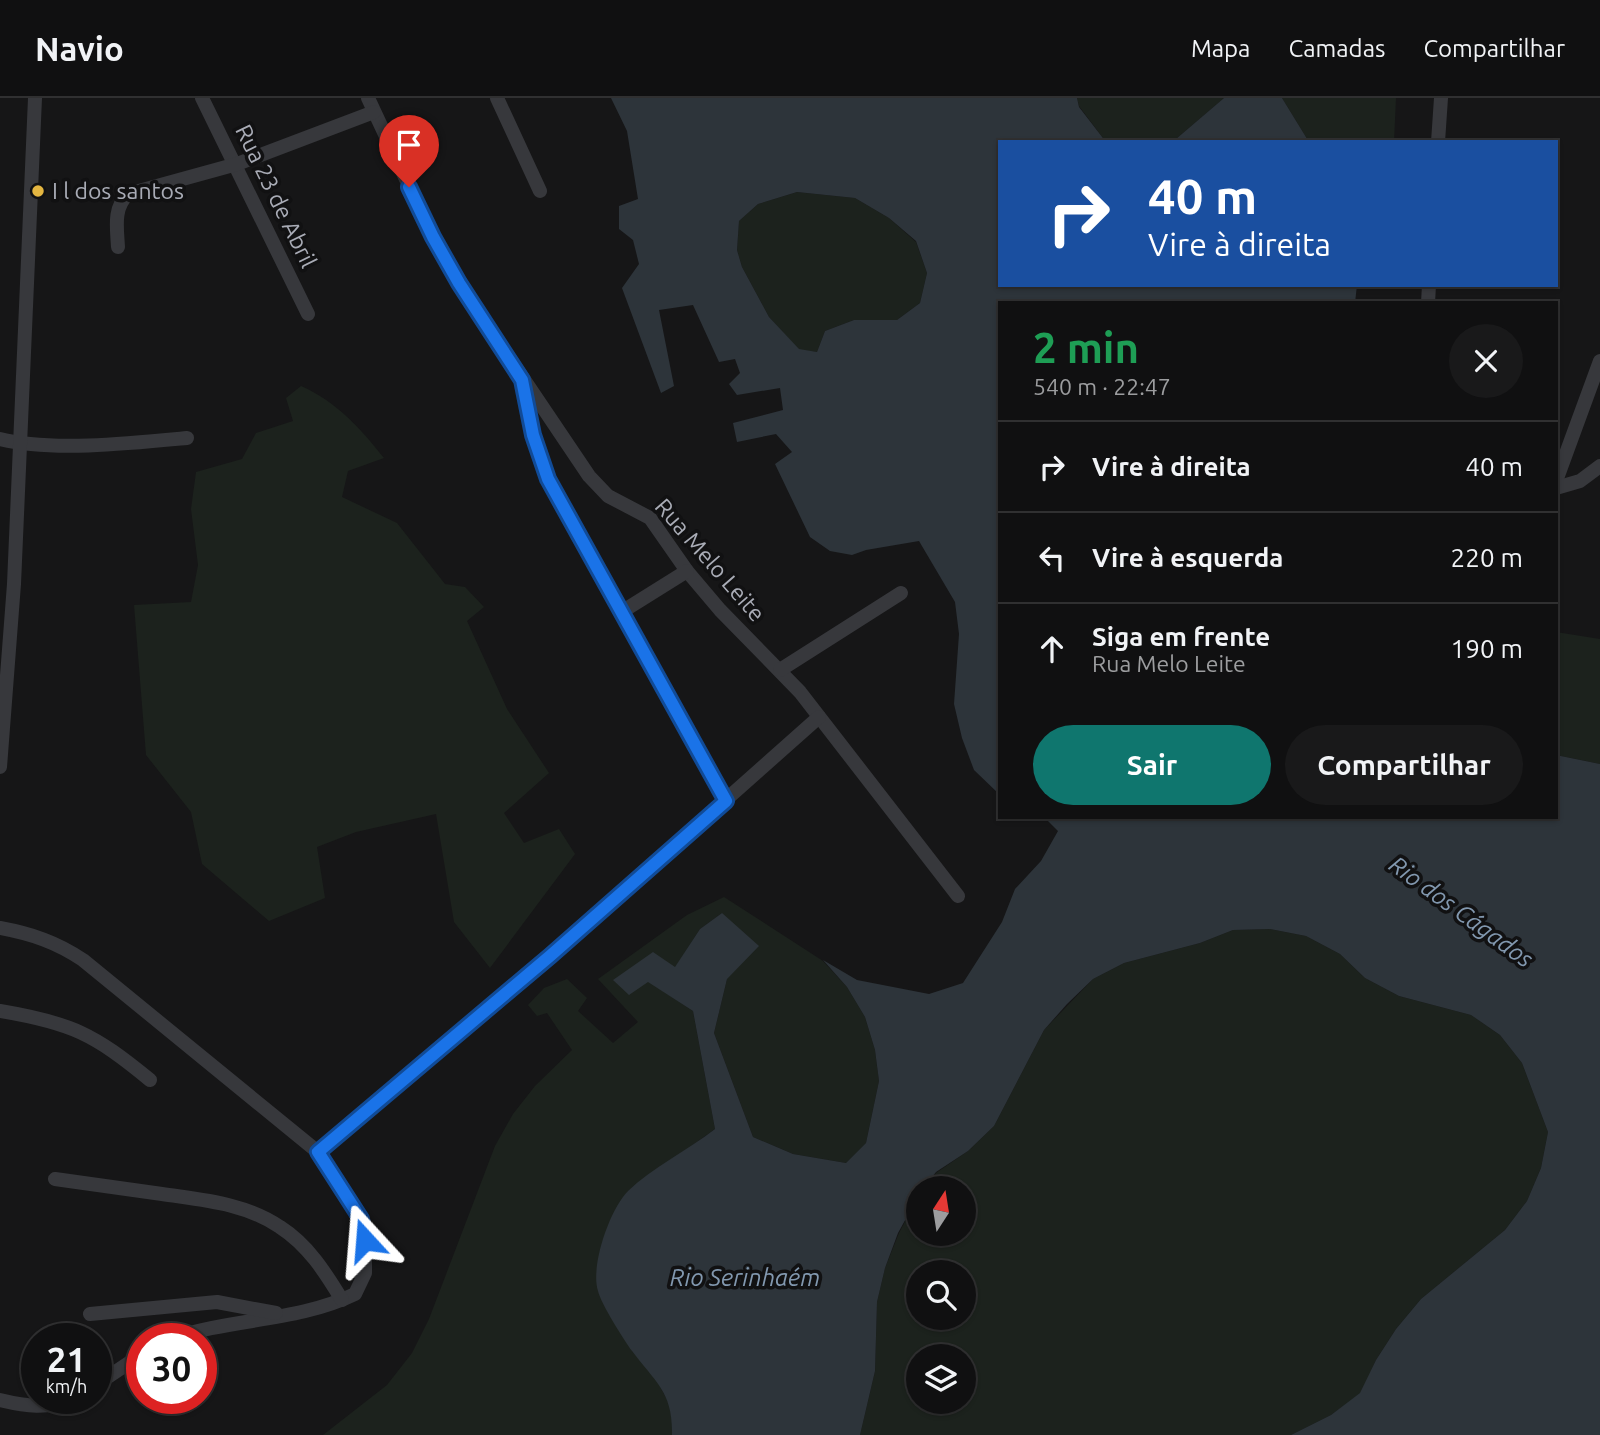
<!DOCTYPE html>
<html lang="pt">
<meta charset="utf-8">
<style>
:root{--surface:#101011;--page:#19191a;--text:#f1f3f6;--muted:#9c9d9f;--line:#303031;--accent:#0f766e}
body{margin:0;font-family:Ubuntu,sans-serif;background:var(--page);color:var(--text);height:100vh;display:flex;flex-direction:column;font-size:26px;white-space:nowrap}
*{box-sizing:border-box;margin:0}
p{font-size:23px;color:var(--muted)}
.icon{flex:none;width:38px;height:38px;fill:none;stroke:currentColor;stroke-width:2;stroke-linecap:round;stroke-linejoin:round}
.map{position:relative;flex:1;overflow:hidden}
.panel{position:absolute;left:998px;top:203px;width:560px;height:518px;display:flex;flex-direction:column;background:var(--surface);border-radius:0px;box-shadow:0 2px 5px #0004,0 0 0 2px var(--line)}
.panel>*{flex:none}
.banner{position:absolute;left:998px;top:42px;width:560px;height:147px;border-radius:0px;box-shadow:0 2px 5px #0004,0 0 0 2px var(--line);background:#1a4fa0;color:#fff;overflow:hidden}
.needle{width:46px;rotate:12deg}
.fabs{position:absolute;left:906px;top:1078px;display:grid;gap:14px}
.fabs a{display:grid;place-items:center;width:70px;height:70px;border-radius:50%;background:var(--surface);box-shadow:0 2px 5px #0004,0 0 0 2px var(--line);font-size:35px}
.speed{position:absolute;left:21px;top:1225px;display:flex;gap:14px;font-size:35px;font-weight:700;text-align:center}
.speed>*{display:grid;place-content:center;width:91px;height:91px;border-radius:50%;background:var(--surface);box-shadow:0 2px 5px #0004,0 0 0 2px var(--line);line-height:1}
.speed small{font-size:18px;font-weight:400}
.speed .limit{border:10px solid #d22;background:#fff;color:#111}
.pin{position:absolute;display:grid;place-items:center;width:60px;height:60px;color:#fff;margin:-72px -30px;border-radius:50% 50% 50% 0;rotate:-45deg;box-shadow:0 0 7px #0007}
.pin .icon{rotate:45deg}
.me{position:absolute;width:77px;margin:-38px;rotate:341deg;stroke-linejoin:round;filter:drop-shadow(0 0 5px #0008)}
.turn{display:flex;align-items:center;gap:24px;height:147px;padding:0 35px;font-size:32px}
.turn .icon{width:91px;height:91px;stroke-width:2.5}
.turn b{display:block;font-size:49px;line-height:60px}
.round{display:grid;place-items:center;flex:none;width:74px;height:74px;border-radius:37px;background:var(--page)}
.overview{display:flex;align-items:center;justify-content:space-between;height:119px;padding:0 35px}
h1{font-size:42px;font-weight:600;line-height:52px;color:#1e9e55}
.action{display:flex;gap:14px;margin-top:auto;padding:14px 35px}
.action a{flex:1;height:80px;border-radius:42px;background:var(--accent);color:#fff;font-size:28px;font-weight:600;line-height:80px;text-align:center}
.action a+a{background:var(--page);color:var(--text)}
ul{padding:0;list-style:none}
li{display:flex;align-items:center;gap:21px;height:91px;padding:0 35px;border-top:2px solid var(--line)}
li div{flex:1}
li b{display:block;font-size:26px}
li em{font-style:normal}
header{display:flex;align-items:center;gap:42px;box-sizing:border-box;height:98px;padding:0 35px;background:var(--surface);border-bottom:2px solid var(--line)}
header strong{font-size:33px}
nav{display:flex;gap:38px;margin-inline-start:auto;font-size:24px}
.map>svg:first-child{display:block}
.green{fill:#1c221d;fill-rule:evenodd}
.water{fill:#2d343a;fill-rule:evenodd}
.lines{fill:none;stroke-linecap:round;stroke-linejoin:round}
.minor{stroke:#37383c;stroke-width:14}
.route-casing{stroke:#114b97;stroke-width:18}
.route{stroke:#1a73e8;stroke-width:12}
.poi-dot{fill:#e4b641;stroke:#111112;stroke-width:2.5}
.labels{text-anchor:middle;stroke-width:7;stroke-linejoin:round;paint-order:stroke}
.poi-label{font-size:23px;fill:#a9acb6;stroke:#111112;text-anchor:start}
.street-label{font-size:23px;fill:#a9acb6;stroke:#111112}
.water-label{font-size:24px;font-style:italic;fill:#8298af;stroke:#111112}
</style>
<header>
<strong>Navio</strong>
<nav><a>Mapa</a><a>Camadas</a><a>Compartilhar</a></nav>
</header>
<div class="map">
<svg width="1600" height="1337" viewBox="0 0 1600 1337">
<rect width="100%" height="100%" fill="#161617"/>
<g class="green">
<path d="M1077,0H1224L1176,41L1168,44H1106L1079,8Z"/>
<path d="M1282,0H1396L1394,44H1309Z"/>
<path d="M797,94L855,100L889,120L916,144L927,175L920,205L897,222H854L825,233L817,254L799,252L769,219L742,169L737,152L739,123L758,106Z"/>
<path d="M301,288C337,304 360,330 384,360L348,373L342,399L397,425L445,486L465,489L484,509L467,523L507,611L549,675L504,715L524,745L559,731L575,756L490,870L454,824L436,716L356,734L317,749L325,800L269,823L202,766L191,714L146,657L134,507L191,504L198,467L191,411L196,374L242,361L256,335L293,323L286,300Z"/>
<path d="M1556,534L1600,541V666L1556,657Z"/>
<path d="M724,799L823,863L847,889L865,919L875,952L879,983L866,1045L846,1065L793,1056L753,1039L714,935L727,881L722,815L700,831L675,870L648,883L693,913L715,1031L627,1094L632,1253L655,1279L673,1313L672,1337H323L387,1287L412,1255L429,1221L495,1048L513,1016L535,988L572,952L547,915L537,918L528,907L544,890L567,881L587,900L578,913L613,945L638,924L598,881L687,817Z"/>
<path d="M1270,831L1306,838L1340,856L1365,880L1399,898L1471,917L1500,937L1522,965L1548,1034L1541,1070L1527,1103L1505,1132L1421,1201L1396,1231L1376,1262L1361,1295L1331,1317L1291,1337H860L875,1273L877,1204L885,1170L899,1135L919,1097V1136H964V1090H924L936,1075L968,1053L994,1028L1044,932L1093,881L1124,865L1200,845L1233,832ZM919,1174H964V1220H919ZM919,1258H964V1304H919Z"/>
</g>
<g class="water">
<path d="M611,0H1077L1079,9L1106,44H999V187H1357L1355,205H999V696L974,672L962,640L954,606L959,536L955,504L919,443L866,452L852,457L830,453L810,439L775,366L792,354L776,336L737,344L733,325L783,312L780,290L737,297L729,286L740,275L735,261L719,264L693,207L659,212L674,288L661,295L622,190L639,166L633,142L619,131V108L638,101L627,33ZM797,94L855,100L889,120L916,143L927,175L920,205L897,222H854L825,233L817,254L799,251L769,219L742,169L737,152L739,123L758,106Z"/>
<path d="M1224,0H1282L1309,44H1168L1176,41Z"/>
<path d="M1556,657L1600,666V1337H1291L1331,1317L1360,1295L1376,1262L1396,1231L1421,1201L1505,1132L1527,1103L1541,1070L1548,1034L1522,965L1500,937L1471,917L1399,898L1365,880L1340,856L1306,838L1270,831L1233,832L1200,845L1124,865L1093,881L1067,906L1044,932L994,1028L968,1053L936,1074L924,1090H919V1097L898,1135L885,1170L877,1204L875,1273L860,1337H672C673,1294 656,1285 632,1253C624,1242 601,1206 598,1193C590,1168 610,1111 628,1093C652,1070 688,1052 715,1031L693,913L648,884L629,897L613,882L653,854L675,869L700,831L722,815L759,848L727,881L714,935L753,1039L793,1056L846,1065L866,1045L879,983L875,952L865,919L847,889L823,862L857,882L929,896L963,885L1002,824L1015,791L1041,763L1058,733L1044,719H1556Z"/>
</g>
<g class="lines">
<g class="minor">
<path d="M202,0L308,216"/>
<path d="M368,0L433,139L459,185L589,378L608,398L650,420L687,473L720,512L800,594L958,798"/>
<path d="M497,0L540,93"/>
<path d="M1438,44L1441,0"/>
<path d="M118,149C117,130 113,110 128,96L237,66L374,14"/>
<path d="M1428,205L1429,187"/>
<path d="M523,287L533,337L548,381L726,703"/>
<path d="M0,341C50,354 135,345 187,340"/>
<path d="M1556,383L1600,263"/>
<path d="M1556,390L1580,383L1600,368"/>
<path d="M623,513L687,473"/>
<path d="M780,572L901,495"/>
<path d="M0,669L14,486L35,0"/>
<path d="M0,830C32,836 56,844 83,862L318,1054L361,1121L365,1142V1175L355,1196C297,1224 231,1220 171,1241"/>
<path d="M0,913C72,925 94,936 150,982"/>
<path d="M318,1054L550,858L819,619"/>
<path d="M55,1081C90,1086 126,1091 162,1096C202,1102 245,1105 280,1129C308,1147 325,1174 342,1202"/>
<path d="M90,1216L217,1204L276,1215"/>
<path d="M96,1287L142,1256"/>
<path d="M0,1302C25,1308 48,1312 72,1300"/>
</g>
</g>
<g class="lines">
<defs>
<path id="route" d="M365,1142L361,1121L318,1054L550,858L726,703L548,381L533,337L522,282L459,185L433,139L409,89"/>
</defs>
<use href="#route" class="route-casing"/>
<use href="#route" class="route"/>
</g>
<circle class="poi-dot" cx="38" cy="93" r="7"/>
<g class="labels">
<g class="poi-label">
<text x="52" y="101">I l dos santos</text>
</g>
<g class="street-label">
<text transform="translate(276 98) rotate(64)" y="8">Rua 23 de Abril</text>
<text transform="translate(710 462) rotate(49)" y="8">Rua Melo Leite</text>
</g>
<g class="water-label">
<text transform="translate(1461 814) rotate(36)" y="8">Rio dos Cágados</text>
<text x="745" y="1188">Rio Serinhaém</text>
</g>
</g>
</svg>
<div class="fabs">
<a><svg class="needle" viewBox="-14 -14 28 28"><path d="M0-13l5 13h-10z" fill="#e53935"/><path d="M0 13l5-13h-10z" fill="#9c9d9f"/></svg></a>
<a><svg class="icon" aria-label="search" viewBox="0 0 24 24"><circle cx="10" cy="10" r="6"/><path d="M15 15l6 6"/></svg></a>
<a><svg class="icon" aria-label="layers" viewBox="0 0 24 24"><path d="M12 4l9 5-9 5-9-5zM3 14l9 5 9-5"/></svg></a>
</div>
<div class="speed"><div>21<small>km/h</small></div><div class="limit">30</div></div>
<div class="pin" style="left:409px;top:89px;background:#d93025"><svg class="icon" aria-label="arrive" viewBox="0 0 24 24"><path d="M6 21V4h12l-3 4 3 4H6"/></svg></div>
<svg class="me" style="left:365px;top:1142px" viewBox="-20 -20 40 40"><path d="M0-17L14 15 0 8-14 15z" fill="#1a73e8" stroke="#fff" stroke-width="4"/></svg>
<div class="banner">
<div class="turn"><svg class="icon" aria-label="right" viewBox="0 0 24 24"><path d="M7 20v-9h11M14 6l5 5-5 5"/></svg><div><b>40 m</b>Vire à direita</div></div>
</div>
<section class="panel">
<div class="overview"><div><h1>2 min</h1><p>540 m · 22:47</p></div><a class="round"><svg class="icon" aria-label="close" viewBox="0 0 24 24"><path d="M6 6l12 12M18 6L6 18"/></svg></a></div>
<ul>
<li><svg class="icon" aria-label="right" viewBox="0 0 24 24"><path d="M7 20v-9h11M14 6l5 5-5 5"/></svg><div><b>Vire à direita</b></div><em>40 m</em></li>
<li><svg class="icon" aria-label="left" viewBox="0 0 24 24"><path d="M17 20v-9H6M10 6l-5 5 5 5"/></svg><div><b>Vire à esquerda</b></div><em>220 m</em></li>
<li><svg class="icon" aria-label="ahead" viewBox="0 0 24 24"><path d="M12 20V5M6 11l6-6 6 6"/></svg><div><b>Siga em frente</b><p>Rua Melo Leite</p></div><em>190 m</em></li>
</ul>
<div class="action"><a>Sair</a><a>Compartilhar</a></div>
</section>
</div>
